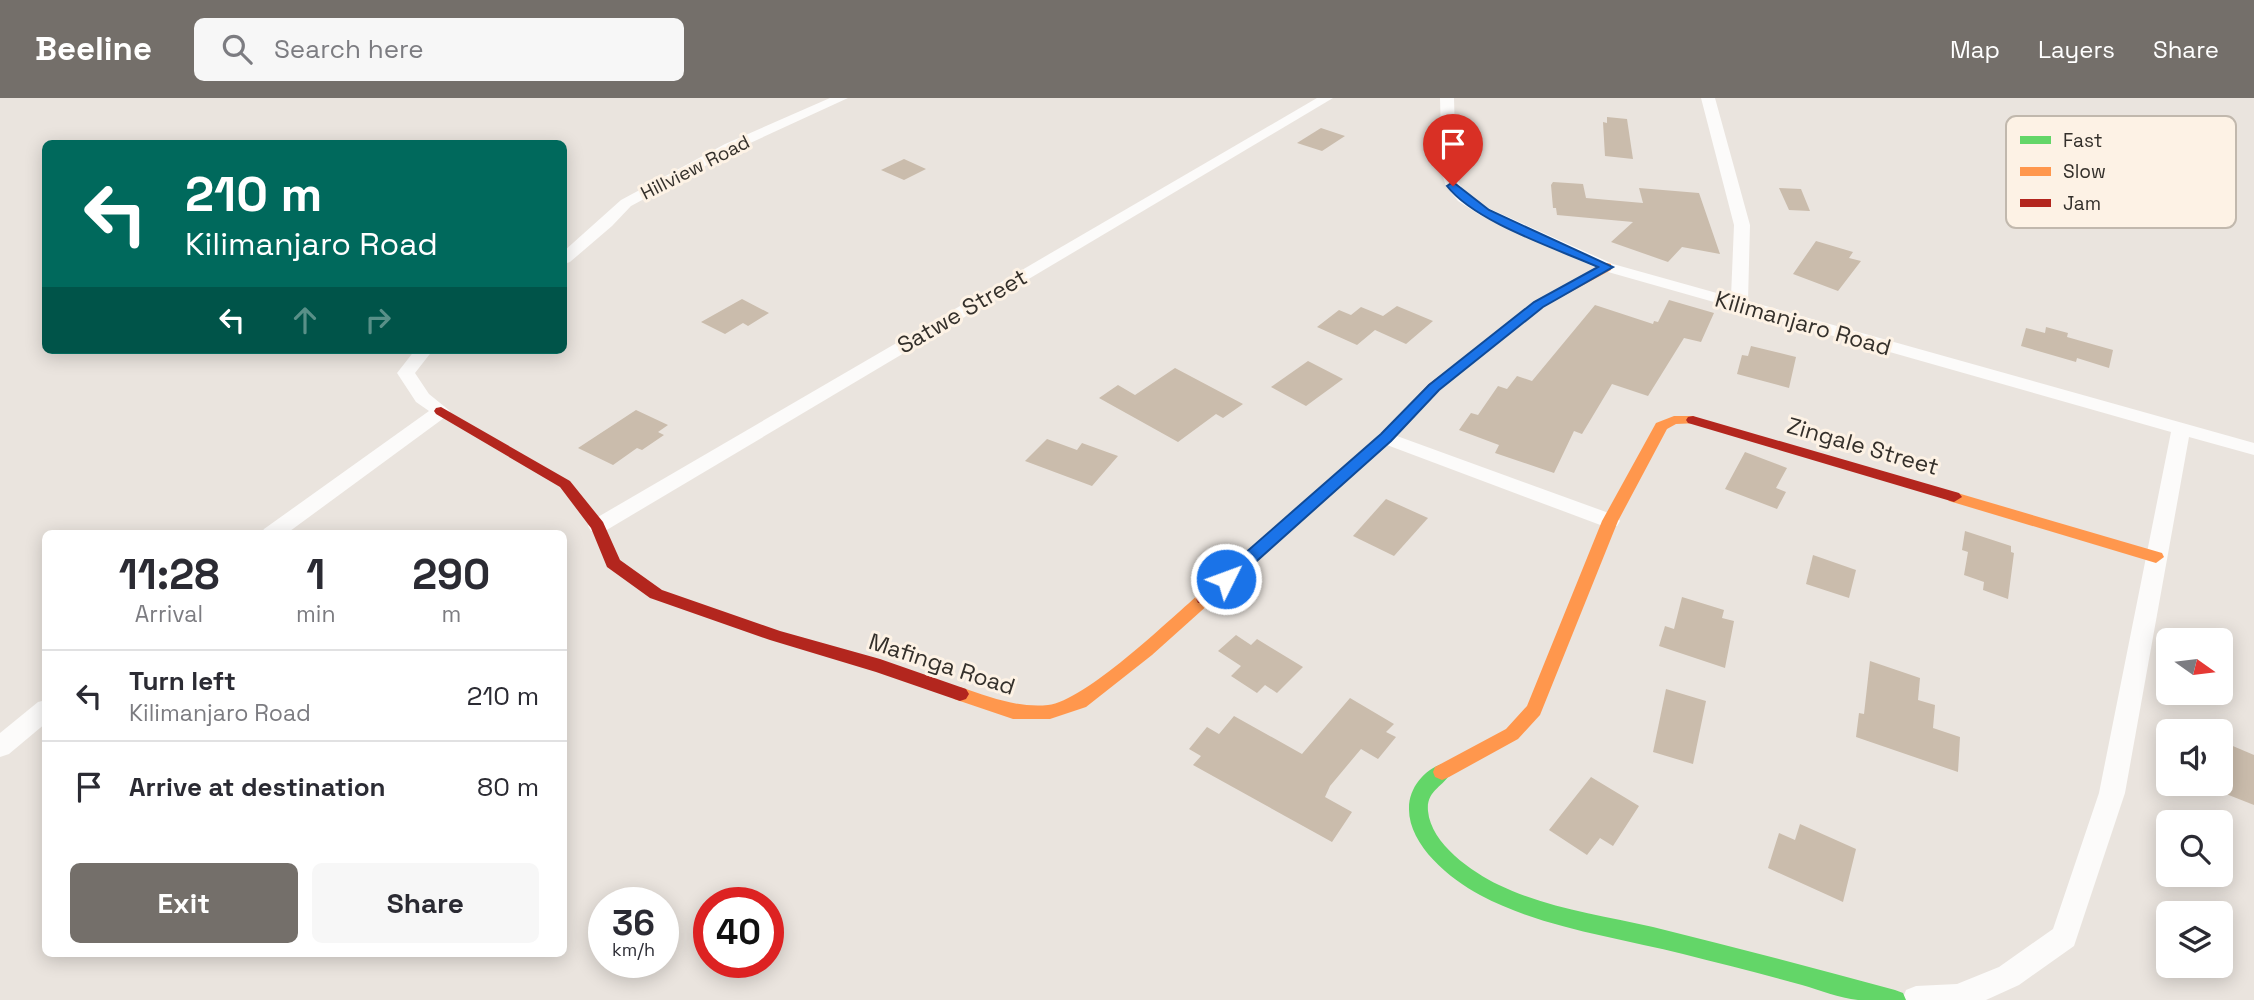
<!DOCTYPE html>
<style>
:root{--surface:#fff;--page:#f7f7f7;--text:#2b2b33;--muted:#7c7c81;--line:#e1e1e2;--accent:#746f6a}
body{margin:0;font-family:"Space Grotesk",sans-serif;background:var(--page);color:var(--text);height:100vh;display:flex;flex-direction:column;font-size:26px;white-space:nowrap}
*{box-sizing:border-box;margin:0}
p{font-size:23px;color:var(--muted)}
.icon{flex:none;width:38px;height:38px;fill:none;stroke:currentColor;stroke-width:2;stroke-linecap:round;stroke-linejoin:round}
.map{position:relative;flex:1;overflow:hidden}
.panel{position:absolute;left:42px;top:432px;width:525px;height:427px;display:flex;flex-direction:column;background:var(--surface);border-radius:10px;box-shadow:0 4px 18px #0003}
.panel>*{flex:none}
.banner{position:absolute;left:42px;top:42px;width:525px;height:214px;border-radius:10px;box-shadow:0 4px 18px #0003;background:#00695c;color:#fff;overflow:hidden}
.needle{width:46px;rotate:104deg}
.fabs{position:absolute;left:2156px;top:530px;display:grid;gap:14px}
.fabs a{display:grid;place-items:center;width:77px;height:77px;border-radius:10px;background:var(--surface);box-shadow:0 4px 18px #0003;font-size:35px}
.speed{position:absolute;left:588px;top:789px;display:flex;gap:14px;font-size:35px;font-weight:700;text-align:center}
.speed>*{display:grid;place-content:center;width:91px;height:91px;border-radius:50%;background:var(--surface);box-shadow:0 4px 18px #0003;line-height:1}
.speed small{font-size:18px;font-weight:400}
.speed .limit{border:10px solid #d22;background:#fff;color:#111}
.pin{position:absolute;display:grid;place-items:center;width:60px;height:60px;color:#fff;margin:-72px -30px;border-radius:50% 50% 50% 0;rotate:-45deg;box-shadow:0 0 7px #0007}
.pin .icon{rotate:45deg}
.me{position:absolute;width:77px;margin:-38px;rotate:48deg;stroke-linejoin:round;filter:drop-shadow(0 0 5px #0008)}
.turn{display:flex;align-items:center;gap:24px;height:147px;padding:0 28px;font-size:32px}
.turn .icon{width:91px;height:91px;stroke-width:2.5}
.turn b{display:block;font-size:49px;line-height:60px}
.lanes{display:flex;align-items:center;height:66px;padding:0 28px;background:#0003;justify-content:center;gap:35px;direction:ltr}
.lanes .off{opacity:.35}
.eta{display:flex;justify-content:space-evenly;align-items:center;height:119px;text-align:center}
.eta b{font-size:42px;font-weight:700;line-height:49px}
.button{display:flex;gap:14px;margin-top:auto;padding:14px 28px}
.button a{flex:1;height:80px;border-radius:10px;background:var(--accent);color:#fff;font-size:28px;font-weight:700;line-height:80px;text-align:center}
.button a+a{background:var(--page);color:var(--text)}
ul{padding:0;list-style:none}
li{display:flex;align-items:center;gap:21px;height:91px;padding:0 28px;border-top:2px solid var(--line)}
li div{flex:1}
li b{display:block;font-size:26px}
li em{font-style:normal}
header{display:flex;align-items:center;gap:42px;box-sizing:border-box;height:98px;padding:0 35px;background:var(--accent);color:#fff}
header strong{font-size:33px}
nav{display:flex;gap:38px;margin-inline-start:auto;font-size:24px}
.search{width:490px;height:63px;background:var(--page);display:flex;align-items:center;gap:18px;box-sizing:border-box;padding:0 24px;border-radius:10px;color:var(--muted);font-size:26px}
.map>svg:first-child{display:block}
.building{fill:#cabcac}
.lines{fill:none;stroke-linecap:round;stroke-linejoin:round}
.street{fill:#fcfbfa;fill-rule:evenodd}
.fast{fill:#63d668;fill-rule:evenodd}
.slow{fill:#ff974d;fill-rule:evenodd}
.jam{fill:#b3261e;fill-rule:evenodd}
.route{fill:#1a73e8;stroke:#114b97;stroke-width:2}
.labels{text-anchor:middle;stroke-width:6;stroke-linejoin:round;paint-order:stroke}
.far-street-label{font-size:19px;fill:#34302b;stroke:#fdf2e5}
.street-label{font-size:23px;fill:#34302b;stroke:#fdf2e5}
.key{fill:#fdf2e5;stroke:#c1b8ad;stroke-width:2}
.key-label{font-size:19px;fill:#34302b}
</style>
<header>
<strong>Beeline</strong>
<div class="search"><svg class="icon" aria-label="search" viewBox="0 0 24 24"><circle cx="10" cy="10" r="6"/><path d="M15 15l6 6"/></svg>Search here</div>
<nav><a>Map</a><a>Layers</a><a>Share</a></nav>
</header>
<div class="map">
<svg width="2254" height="902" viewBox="0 0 2254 902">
<rect width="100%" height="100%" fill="#eae4de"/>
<g class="building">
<path d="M1607,19L1627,21L1633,61L1605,58L1603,24L1607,25Z"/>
<path d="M1321,30L1345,38L1322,53L1297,45Z"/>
<path d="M904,61L926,71L904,82L881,72Z"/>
<path d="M1553,84L1583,86L1586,100L1643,105L1639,90L1699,95L1720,156L1682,149L1668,164L1611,144L1633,124L1557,117L1556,110H1553L1551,87Z"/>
<path d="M1779,90L1801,91L1810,113L1789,112Z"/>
<path d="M1816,143L1853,154L1849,160L1861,163L1838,193L1793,176Z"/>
<path d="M742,201L769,215L748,228L743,225L725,236L701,224Z"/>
<path d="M1669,202L1714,215L1701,244L1684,240L1648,298L1612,286L1582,336L1574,333L1554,375L1495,355L1499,347L1459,332L1471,315L1478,317L1498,288L1507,291L1517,278L1532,283L1595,207L1653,226L1654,223L1658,224Z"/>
<path d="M1397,208L1433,223L1406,246L1375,232L1357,247L1317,229L1339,212L1351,217L1361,209L1383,218Z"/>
<path d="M2046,229L2068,235L2067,239L2113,252L2109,270L2077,260L2076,264L2021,248L2026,230L2045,235Z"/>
<path d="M1751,248L1796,259L1789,290L1737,276L1742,257L1748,258Z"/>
<path d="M1308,263L1343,281L1306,308L1271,289Z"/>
<path d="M1175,270L1243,306L1223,320L1216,316L1178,344L1099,300L1118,287L1135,297Z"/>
<path d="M636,312L668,327L658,334L664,337L642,352L637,350L613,367L578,350Z"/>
<path d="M1047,341L1077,352L1082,345L1118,358L1092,388L1025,363Z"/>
<path d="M1745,354L1787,370L1776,390L1786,394L1777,411L1725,391Z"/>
<path d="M1386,401L1428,420L1394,458L1353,438Z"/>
<path d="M1965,433L2011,448V454L2014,455L2008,501L1983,492L1984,484L1964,477L1968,454L1962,452Z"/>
<path d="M1813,457L1856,472L1849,500L1806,486Z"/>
<path d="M1682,499L1724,512L1722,520L1734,523L1725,570L1659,548L1665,528L1674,531Z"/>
<path d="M1236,537L1251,547L1257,541L1303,569L1277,595L1265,587L1257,595L1231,578L1241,568L1218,553Z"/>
<path d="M1870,563L1920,580L1918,602L1935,607L1933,630L1960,639L1958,674L1856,639L1859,615L1864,616Z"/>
<path d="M1666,591L1706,603L1693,666L1653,654Z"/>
<path d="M1350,600L1394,626L1386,634L1396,639L1378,661L1361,651L1330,688L1325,699L1352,714L1332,744L1193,667L1201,658L1189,651L1207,629L1219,636L1234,618L1302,656Z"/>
<path d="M2221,643L2254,657V707L2221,694Z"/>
<path d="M1591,679L1639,708L1613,748L1600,740L1587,757L1549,732Z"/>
<path d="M1800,726L1856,751L1843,804L1768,770L1779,735L1795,742Z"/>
</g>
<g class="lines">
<g class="street">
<path d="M830,0H848L735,52L631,108L612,128L570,164L564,166V153L621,102L725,46Z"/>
<path d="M1317,0H1333L605,433H591L588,428L591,423Z"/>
<path d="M1440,0H1454L1456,76L1460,87L1468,97L1490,111L1613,166L1731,199L1734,127L1701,0H1715L1750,127L1748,203L2254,345V357L2189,339L2125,695L2074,848L2019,887L1986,902H1902L1906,892L1916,888L1957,886L1999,869L2053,831L2099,695L2171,334L1601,172L1480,117L1458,103L1446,88L1442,76Z"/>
<path d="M415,252H433L415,275L429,296L450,313L448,317L286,436H261L264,431L429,313L416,304L397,275Z"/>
<path d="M1386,334L1617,418L1620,423L1617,428H1603L1379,344L1376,340L1379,336Z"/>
<path d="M46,602V625L9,656L0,659V635L38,604Z"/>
</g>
<path class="fast" d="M1442,666L1449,669L1451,674C1444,689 1426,692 1428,713C1431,746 1472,774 1499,787C1547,810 1601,817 1653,829C1734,849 1814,870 1895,892L1903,895L1906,902C1890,902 1874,902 1858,902C1839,900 1820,892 1802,887C1762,876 1723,866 1683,856C1616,839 1542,830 1480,797C1450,781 1408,747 1409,710C1409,690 1424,672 1442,666Z"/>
<g class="slow">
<path d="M1607,165L1611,166V172L1543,209L1490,251L1485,252L1478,248L1535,203Z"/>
<path d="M1674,318H1693L1700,322L1698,325L1676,326L1667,331L1618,423L1540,617L1518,641L1449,679L1442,682L1435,679L1433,674L1435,669L1506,631L1527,608L1602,423L1656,325Z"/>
<path d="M1954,394L2162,455L2164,459L2156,465L1949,403L1946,399L1949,395Z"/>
<path d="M1204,495L1210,497L1212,501L1210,505L1152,557L1086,609L1050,621H1013L954,601L951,596L954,591L960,589C990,599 1017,610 1048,607C1085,603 1168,523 1198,497Z"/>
</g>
<g class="jam">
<path d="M1485,244L1492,248L1490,251L1439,292L1391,343L1210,505H1198L1196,501L1198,497L1381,337L1429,286Z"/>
<path d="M441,309L570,383L603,424L620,462L662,492L780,533L880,561L966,591L969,596L966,601L960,603L876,574L770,542L650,500L607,469L591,430L560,389L436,316L434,313L436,310Z"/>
<path d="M1693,318L1959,395L1962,399L1954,404L1688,325L1686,322L1688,319Z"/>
</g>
</g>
<path class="route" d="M1453,84L1489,112L1613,169L1543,209L1439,292L1391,343L1231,486H1220L1218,481L1220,477L1381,336L1429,287L1534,204L1598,169C1555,150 1475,124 1447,88Z"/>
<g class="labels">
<g class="far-street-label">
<text transform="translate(695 69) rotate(-27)" y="7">Hillview Road</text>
</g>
<g class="street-label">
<text transform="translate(962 213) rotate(-30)" y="8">Satwe Street</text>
<text transform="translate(1803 225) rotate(16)" y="8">Kilimanjaro Road</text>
<text transform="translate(1863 348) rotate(16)" y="8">Zingale Street</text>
<text transform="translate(942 566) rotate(18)" y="8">Mafinga Road</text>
</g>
</g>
<rect x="2006" y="18" width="230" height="112" rx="10" class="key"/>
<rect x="2020" y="38" width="31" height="8" fill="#63d668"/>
<rect x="2020" y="69" width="31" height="9" fill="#ff974d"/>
<rect x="2020" y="101" width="31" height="8" fill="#b3261e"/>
<g class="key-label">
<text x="2063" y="49">Fast</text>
<text x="2063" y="80">Slow</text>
<text x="2063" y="112">Jam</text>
</g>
</svg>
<div class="fabs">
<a><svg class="needle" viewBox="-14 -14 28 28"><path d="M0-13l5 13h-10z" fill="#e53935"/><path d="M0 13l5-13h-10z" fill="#7c7c81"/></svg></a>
<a><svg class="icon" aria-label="sound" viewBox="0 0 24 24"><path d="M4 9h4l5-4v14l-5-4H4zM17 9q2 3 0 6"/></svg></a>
<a><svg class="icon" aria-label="search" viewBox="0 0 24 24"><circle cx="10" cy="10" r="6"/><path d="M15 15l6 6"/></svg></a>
<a><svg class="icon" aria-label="layers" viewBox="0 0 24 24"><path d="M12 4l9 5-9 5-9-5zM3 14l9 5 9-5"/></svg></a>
</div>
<div class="speed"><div>36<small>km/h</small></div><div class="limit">40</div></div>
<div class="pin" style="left:1453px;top:88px;background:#d93025"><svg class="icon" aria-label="arrive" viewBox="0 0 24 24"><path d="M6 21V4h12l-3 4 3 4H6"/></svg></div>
<svg class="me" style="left:1226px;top:481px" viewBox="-20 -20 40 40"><circle r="17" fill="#1a73e8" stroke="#fff" stroke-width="3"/><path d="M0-11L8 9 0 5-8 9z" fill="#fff"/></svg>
<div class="banner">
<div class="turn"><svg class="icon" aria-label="left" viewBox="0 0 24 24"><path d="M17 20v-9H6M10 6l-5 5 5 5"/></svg><div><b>210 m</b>Kilimanjaro Road</div></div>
<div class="lanes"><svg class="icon" aria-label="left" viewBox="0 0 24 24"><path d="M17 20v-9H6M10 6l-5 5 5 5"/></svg><svg class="icon off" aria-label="ahead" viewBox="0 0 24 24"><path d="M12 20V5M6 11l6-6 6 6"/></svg><svg class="icon off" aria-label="right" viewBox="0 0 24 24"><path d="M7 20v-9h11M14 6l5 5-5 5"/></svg></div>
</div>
<section class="panel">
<div class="eta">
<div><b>11:28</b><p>Arrival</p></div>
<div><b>1</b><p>min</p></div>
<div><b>290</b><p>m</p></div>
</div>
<ul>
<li><svg class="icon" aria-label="left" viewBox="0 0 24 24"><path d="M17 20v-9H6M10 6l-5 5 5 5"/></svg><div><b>Turn left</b><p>Kilimanjaro Road</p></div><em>210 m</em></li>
<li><svg class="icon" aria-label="arrive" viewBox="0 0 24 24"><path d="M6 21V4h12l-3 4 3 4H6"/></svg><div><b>Arrive at destination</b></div><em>80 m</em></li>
</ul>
<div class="button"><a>Exit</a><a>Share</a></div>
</section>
</div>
